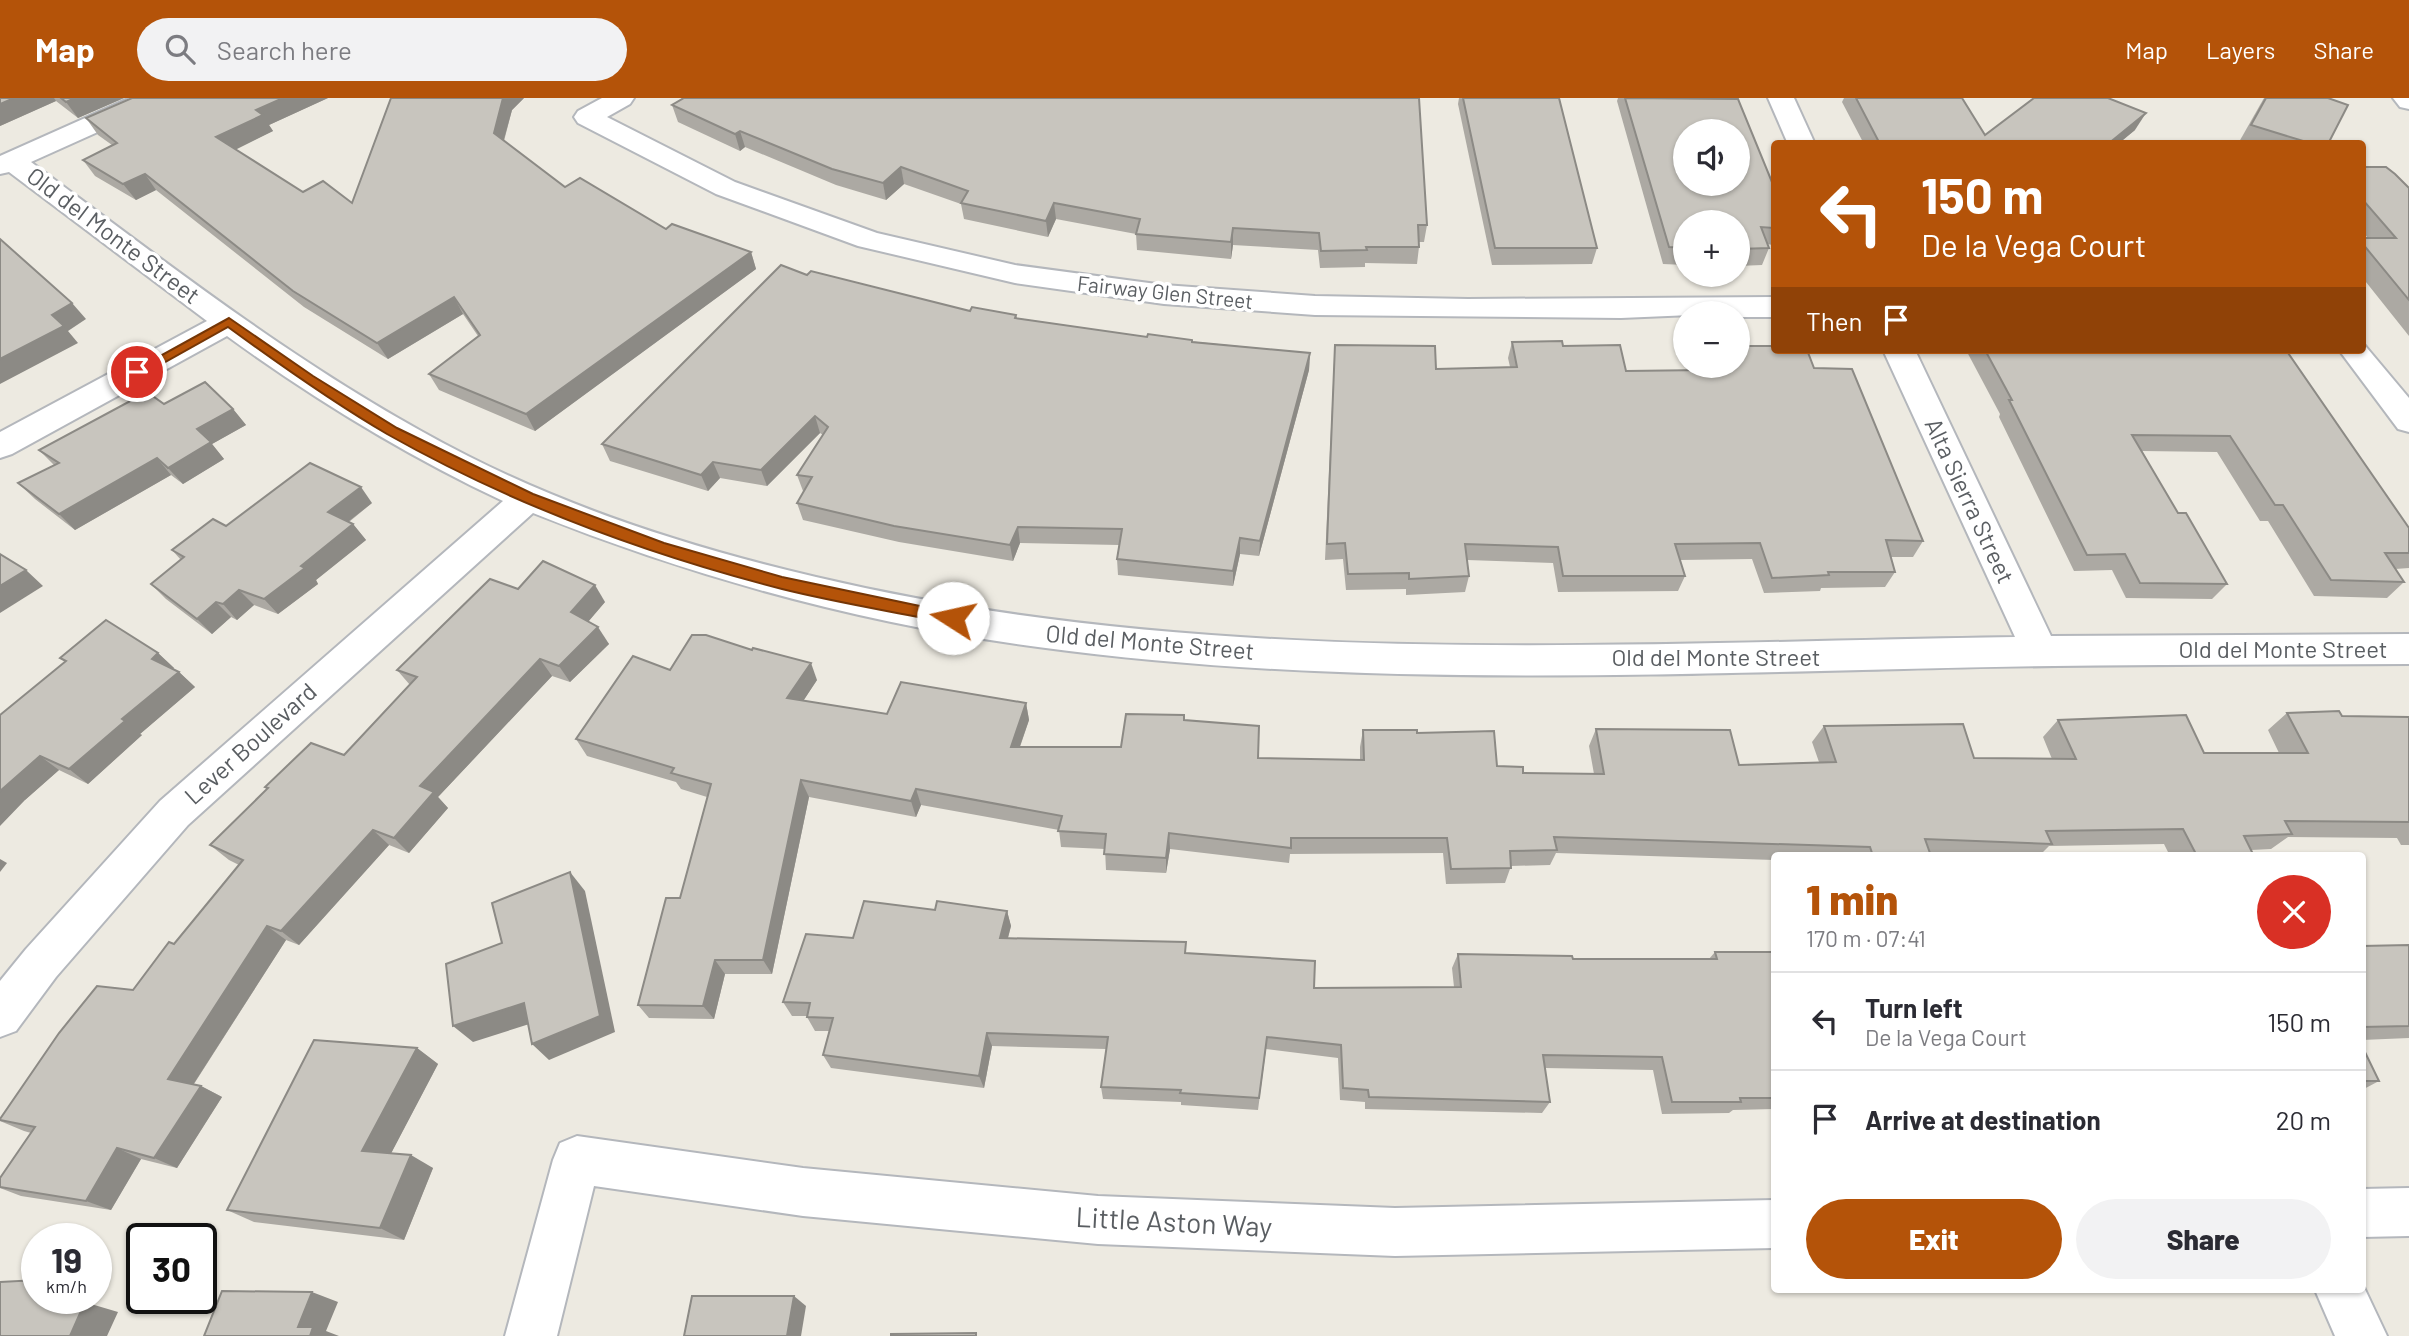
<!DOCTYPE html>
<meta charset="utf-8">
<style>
:root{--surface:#fff;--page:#f2f2f3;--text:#2b2b33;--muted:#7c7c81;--line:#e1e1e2;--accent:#b45309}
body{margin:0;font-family:Barlow,sans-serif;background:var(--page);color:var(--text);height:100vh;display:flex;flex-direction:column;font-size:26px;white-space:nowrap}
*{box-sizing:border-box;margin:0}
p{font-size:23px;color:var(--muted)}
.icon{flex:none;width:38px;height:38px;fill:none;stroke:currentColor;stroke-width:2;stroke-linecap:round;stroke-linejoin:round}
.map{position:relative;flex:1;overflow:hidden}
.panel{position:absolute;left:1771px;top:754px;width:595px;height:441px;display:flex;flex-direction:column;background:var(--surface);border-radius:7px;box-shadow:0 2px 5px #0004}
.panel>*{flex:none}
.top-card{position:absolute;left:1771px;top:42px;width:595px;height:214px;border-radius:7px;box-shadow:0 2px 5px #0004;background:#b45309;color:#fff;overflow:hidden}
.tools{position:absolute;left:1673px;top:21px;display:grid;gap:14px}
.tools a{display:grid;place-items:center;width:77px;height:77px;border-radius:50%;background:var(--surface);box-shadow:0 2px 5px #0004;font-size:35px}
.speed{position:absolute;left:21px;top:1125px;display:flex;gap:14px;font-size:35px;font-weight:700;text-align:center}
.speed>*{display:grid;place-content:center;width:91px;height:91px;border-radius:50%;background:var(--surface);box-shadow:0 2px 5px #0004;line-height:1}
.speed small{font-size:18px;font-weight:400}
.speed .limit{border:4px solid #111;border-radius:10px;background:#fff;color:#111}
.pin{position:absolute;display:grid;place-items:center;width:60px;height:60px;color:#fff;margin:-30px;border:4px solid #fff;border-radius:50%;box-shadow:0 2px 7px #0007}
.me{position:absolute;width:77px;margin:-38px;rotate:280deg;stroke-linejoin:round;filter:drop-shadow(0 0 5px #0008)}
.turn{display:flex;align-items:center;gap:24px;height:147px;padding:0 35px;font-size:32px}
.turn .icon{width:91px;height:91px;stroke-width:2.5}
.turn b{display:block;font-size:49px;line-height:60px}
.then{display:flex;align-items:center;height:66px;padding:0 35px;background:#0003;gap:14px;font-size:26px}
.round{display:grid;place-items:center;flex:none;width:74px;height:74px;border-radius:37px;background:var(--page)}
.headline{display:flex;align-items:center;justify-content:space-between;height:119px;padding:0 35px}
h1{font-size:42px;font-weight:800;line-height:52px;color:var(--accent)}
.action{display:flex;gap:14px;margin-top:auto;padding:14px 35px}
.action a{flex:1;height:80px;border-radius:42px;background:var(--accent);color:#fff;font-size:28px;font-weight:800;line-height:80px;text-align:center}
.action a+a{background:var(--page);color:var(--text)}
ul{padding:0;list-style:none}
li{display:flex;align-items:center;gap:21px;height:98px;padding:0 35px;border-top:2px solid var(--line)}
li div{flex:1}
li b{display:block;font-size:26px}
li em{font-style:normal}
header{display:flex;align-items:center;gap:42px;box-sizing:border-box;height:98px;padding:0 35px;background:var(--accent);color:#fff}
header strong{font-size:33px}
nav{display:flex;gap:38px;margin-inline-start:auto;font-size:24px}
.search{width:490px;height:63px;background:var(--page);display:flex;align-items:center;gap:18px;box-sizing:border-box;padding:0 24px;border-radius:38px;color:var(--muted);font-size:26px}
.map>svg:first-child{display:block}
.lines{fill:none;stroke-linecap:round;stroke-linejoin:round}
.street-casing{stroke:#b4b7bc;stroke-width:4}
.secondary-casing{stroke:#b5b9be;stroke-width:4}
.street{fill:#fff;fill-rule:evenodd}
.secondary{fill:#fff;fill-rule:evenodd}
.wall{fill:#aca9a3}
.shaded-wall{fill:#8c8a85}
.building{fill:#c8c5be;stroke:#8c8a85;stroke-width:2;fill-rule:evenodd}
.route{fill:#b45309;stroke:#753606;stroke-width:2}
.labels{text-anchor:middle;stroke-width:7;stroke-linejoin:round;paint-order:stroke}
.far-street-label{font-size:21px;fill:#5a5e62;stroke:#fff}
.street-label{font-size:24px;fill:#5a5e62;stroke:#fff}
.near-street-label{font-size:28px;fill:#5a5e62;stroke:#fff}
</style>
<header>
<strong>Map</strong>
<div class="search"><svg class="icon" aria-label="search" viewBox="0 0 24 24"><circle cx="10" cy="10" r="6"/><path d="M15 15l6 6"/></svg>Search here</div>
<nav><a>Map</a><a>Layers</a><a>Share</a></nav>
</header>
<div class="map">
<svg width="2409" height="1238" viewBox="0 0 2409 1238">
<rect width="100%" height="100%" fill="#edeae1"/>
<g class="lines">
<defs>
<g id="street">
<path d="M130,0H164L160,6L31,64C172,169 311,278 468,358C578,414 697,451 816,479C1209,572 1615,545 2015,539L1883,252H1915L2051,538L2409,536V566C2241,567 2072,566 1904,571C1616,578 1324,588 1038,549C864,526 695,480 533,415L188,727L56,879L16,933L0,939V883L26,851L160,703L503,403C405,357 314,301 227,238L12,356L0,360V334L207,223L9,74L0,76V58Z"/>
<path d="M602,0H634L630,6L607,19L735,84L877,135L1015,167L1164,187L1315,198L1468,201L1774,199V219H1738V215L1621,220L1315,217L1164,206L1015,185L858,148L716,96L578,25L574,19L578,13Z"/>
<path d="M1768,0H1794L1815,46H1788Z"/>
<path d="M2362,244L2409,300V334L2398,331L2339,252H2362Z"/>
<path d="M577,1038L803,1070L1098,1098L1395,1110L1774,1102V1150L1395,1158L1098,1146L803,1118L594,1088L557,1238H505L553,1062L560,1045Z"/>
<path d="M2409,1090V1138L2362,1139V1091Z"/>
<path d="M2362,1185L2387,1238H2335L2315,1192H2362Z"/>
</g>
<path id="secondary" d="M2393,0H2409V11L2400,9Z"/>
</defs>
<use href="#street" class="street-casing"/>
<use href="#secondary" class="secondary-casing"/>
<use href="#street" class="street"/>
<use href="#secondary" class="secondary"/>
</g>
<g class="wall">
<path d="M0,0H124L78,20L56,3L0,28Z"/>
<path d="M132,0H328L269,27L273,33L235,51L303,94L352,105L391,0H524L512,12L504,43L565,89L666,131L751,154L756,171L535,333L439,292L429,276L478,238L463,216L388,261L304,209L156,92L136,102L95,78L83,62L112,47L98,37L86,20Z"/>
<path d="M682,0H1419L1427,127L1424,144H1419V149L1417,166L1365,165V169L1320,170L1318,152L1233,147L1231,161L1137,152L1136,136L1056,121L1048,139L964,121L961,106L904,86L886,102L836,87L745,49L740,53L678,24L672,7Z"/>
<path d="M1459,0H1559L1597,150L1592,166L1492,167L1458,6Z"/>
<path d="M1618,0H1710L1774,89V140L1772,147L1768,146L1769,150L1762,167L1738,168V124H1685V167L1663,166L1617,3Z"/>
<path d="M1844,0H1962L1985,37L2135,32L2118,46H1864L1842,4Z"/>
<path d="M2264,0H2328V46H2245L2239,44Z"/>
<path d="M2362,69L2409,90V238L2362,179V145L2368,140L2362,133Z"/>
<path d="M807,177L970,213L1016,217L1017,220L1147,239L1310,255L1309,272L1259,458L1240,456L1233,488L1118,477L1117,461L1119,447L1020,445L1013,463L899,444L803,422L797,405L804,393H803L797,377L823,337L820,335L767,388L720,380L708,393L610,363L602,346Z"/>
<path d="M1512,244L1563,248L1626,273L1694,272L1693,268L1814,270L1923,443L1913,459H1891L1895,474L1885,489L1821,490L1820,493L1764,495L1752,461L1680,462L1685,478L1678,493L1558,494L1553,465L1467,462L1469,478L1465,494L1406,497V491L1346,492L1343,461L1325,462L1334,264L1335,247L1436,271L1510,269L1508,260Z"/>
<path d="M1966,252H2286L2409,430V470L2395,471L2404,484L2387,500L2314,498L2268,423H2260L2217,354L2142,353L2178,415L2227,486L2212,501L2126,500L2112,472L2074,473L1999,319L2000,316Z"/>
<path d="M164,306L233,311L246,327L212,346L224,361L183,386L171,377L75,432L35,401L18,385L54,367L39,352Z"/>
<path d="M372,405L349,424L353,426L366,442L316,482L318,486L278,516L254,507L237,522L231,519L212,536L166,501L151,486L181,462L172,452L226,428Z"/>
<path d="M518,491L605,504L588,524L609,546L570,584L552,578L438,699L448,710L409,755L389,747L299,847L286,842L194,986L201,988L222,999L177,1070L141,1061L111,1112L21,1098L0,1090V1080L31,1035L24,1033L0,1023L133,892L174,846L239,767L229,762L210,747L267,691L265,689L344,657L410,587L397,572Z"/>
<path d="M158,555L174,570L173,571L179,574L195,589L140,636L142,637L88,686L59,672L25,702L65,564L60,560Z"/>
<path d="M670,572L817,582L803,603L887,616L1026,605L1029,622L1020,649H1121L1184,617V622L1258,660L1360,662V649L1363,632L1417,635L1497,668L1523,675L1594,676L1589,648L1596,631L1739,667L1819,664L1812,644L1824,628L1974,660L2052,661L2043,639L2058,622L2204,655H2279L2268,632L2287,615L2342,618L2409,619V747H2401L2397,740L2288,739L2271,751L2251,752L2254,758H2170L2164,746L2049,748L2039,758H1774V762L1556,755L1550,767L1511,768L1505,785L1446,786L1443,755L1290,756L1289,765L1170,751L1166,775L1106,772L1105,751L1061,749L1059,732L921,707L916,719L809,699L772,876H725L714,921L649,920L638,907L680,800L707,699L681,691L676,684L587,658L576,641Z"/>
<path d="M935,812L1007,813L1011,828L1008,840L1186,855L1314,890L1454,889L1452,870L1458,856L1573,861H1709L1715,854H1774V1011L1733,1012L1729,1015L1662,1016L1653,972L1545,970L1550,1004L1542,1015L1365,1011V1004L1340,1002L1338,960L1266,951L1258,1012L1181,1007V1004L1103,1001L1101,989L1106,951L992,948L984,990L831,970L823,957L829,933H815L807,919V918H792L783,904L853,840Z"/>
<path d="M2409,847V940L2362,942V848Z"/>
<path d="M2362,948L2379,983L2362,992Z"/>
<path d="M417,950L438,966L391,1055L433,1070L404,1142L254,1124L227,1112Z"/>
</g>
<g class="shaded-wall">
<path d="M14,0H54L56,3L0,28V6Z"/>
<path d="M75,0H124L78,20L66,4Z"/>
<path d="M283,0H328L269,27L273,33L227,56L216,39L256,12Z"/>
<path d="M503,0H524L512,12L501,52L494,35Z"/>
<path d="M2146,15L2135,32L2118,46H2108Z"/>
<path d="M740,33L745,49L740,53L735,36Z"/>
<path d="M901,69L904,86L886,102L883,85Z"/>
<path d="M145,76L156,92L136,102L123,86Z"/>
<path d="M1054,105L1056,121L1048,139L1046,123Z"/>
<path d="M1233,130V147L1231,161V144Z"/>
<path d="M751,154L756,171L535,333L526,316Z"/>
<path d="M454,199L463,216L388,261L377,245Z"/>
<path d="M72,205L86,221L68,233L78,245L0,286V261L52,217Z"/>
<path d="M1310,255L1309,272L1259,458L1260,443Z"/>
<path d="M233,311L246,327L212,346L224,361L183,386L168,370L197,331Z"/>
<path d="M815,318L820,335L767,388L761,372Z"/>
<path d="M157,360L171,377L75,432L59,416Z"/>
<path d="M713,364L720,380L708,393L701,377Z"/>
<path d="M361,389L372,405L340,430L328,414Z"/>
<path d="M353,426L366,442L316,482L318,486L278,516L264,501L301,468Z"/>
<path d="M1018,429L1020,445L1013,463L1010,447Z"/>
<path d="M1240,440V456L1233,488V473Z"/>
<path d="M26,472L43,488L0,515V488Z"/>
<path d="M595,487L605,504L581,532L571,514Z"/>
<path d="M239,492L254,507L237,522L223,506Z"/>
<path d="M216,504L231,519L212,536L197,521Z"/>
<path d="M598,529L609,546L570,584L559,568Z"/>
<path d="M158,555L174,570L168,576L152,561Z"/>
<path d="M540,561L552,578L438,699L448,710L409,755L394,740L420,688Z"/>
<path d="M811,565L817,582L794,617L787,600Z"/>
<path d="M179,574L195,589L140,636L142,637L88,686L69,671L122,621Z"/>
<path d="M1026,605L1029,622L1014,665L1011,649Z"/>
<path d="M40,658L59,672L25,702L0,728V693Z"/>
<path d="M801,682L809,699L772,876L763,862Z"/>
<path d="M916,691L921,707L916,719L911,703Z"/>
<path d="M373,732L389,747L299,847L281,833Z"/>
<path d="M1169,735L1170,751L1166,775V760Z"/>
<path d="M0,761L7,765L0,774Z"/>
<path d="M570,774L585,793L615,934L549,962L532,946Z"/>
<path d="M1007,813L1011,828L1004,854L1000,840Z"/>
<path d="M267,828L286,842L189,993L168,981Z"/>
<path d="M715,862L725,876L714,921L703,908Z"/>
<path d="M524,905L542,922L473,944L453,928Z"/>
<path d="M987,935L992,948L984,990L979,978Z"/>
<path d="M417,950L438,966L385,1067L362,1053Z"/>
<path d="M201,988L222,999L177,1070L154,1060Z"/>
<path d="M117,1050L141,1061L111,1112L86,1103Z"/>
<path d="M411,1057L433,1070L404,1142L380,1130Z"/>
<path d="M312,1194L338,1204L326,1233L339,1238H310L298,1229Z"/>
<path d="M794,1198L806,1208L801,1238H787Z"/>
<path d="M55,1200H93L91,1206L118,1214L107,1238H70L53,1205Z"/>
</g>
<g class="building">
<path d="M0,0H14L0,6Z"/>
<path d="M61,0H75L66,4Z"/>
<path d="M132,0H283L256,12L263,17L216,39L303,94L323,83L352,105L391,0H503L494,35L565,89L580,80L666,131L672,126L751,154L526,316L429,276L480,237L454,199L377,245L293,193L145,76L123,86L83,62L117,45L86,20Z"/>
<path d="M684,0H1419L1427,127H1418L1419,149H1366L1367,152L1321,153L1319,135L1233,130L1231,144L1136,136L1140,121L1054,105L1046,123L961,105L968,93L901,69L883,85L832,71L740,33L735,36L672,7Z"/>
<path d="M1463,0H1559L1597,150H1495Z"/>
<path d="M1625,0L1738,1L1774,89V130L1761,129L1769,150L1738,151V124H1685V150L1669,149ZM1685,33H1738V86H1685Z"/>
<path d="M1856,0H1962L1985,37L2034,0H2108L2146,15L2108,46H1880Z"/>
<path d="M2266,0H2328L2348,7L2328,46H2313L2251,27Z"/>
<path d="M2362,69H2386L2395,76L2409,90V202L2362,145V140H2396L2362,101Z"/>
<path d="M0,141L72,205L52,217L64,228L0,261Z"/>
<path d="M781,167L807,177L811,173L970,213L972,209L1016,217L1015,220L1147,239L1148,236L1192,242V244L1310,255L1260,443L1240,440L1233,473L1117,461L1122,431L1018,429L1010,447L894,428L797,405L812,379L797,377L828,329L815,318L761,372L713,364L701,377L602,346Z"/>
<path d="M1562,243L1563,248L1620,247L1626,273L1705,272L1704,268H1738V248H1774V252H1807L1814,270L1852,271L1923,443L1886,442L1895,474H1828L1829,477L1772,480L1760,445L1675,446L1685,478H1563L1558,449L1465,446L1469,478L1409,481V475L1348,476L1345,445L1327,446L1335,247L1435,248L1436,271L1517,269L1512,244Z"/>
<path d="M1985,252H2286L2409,430V455H2385L2404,484L2331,482L2283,407H2275L2230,338L2132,337L2178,415H2186L2227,486L2140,485L2125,456L2087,457L2009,302H2012Z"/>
<path d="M205,284L233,311L197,331L211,344L168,370L157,360L59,416L18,385L59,365L39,352L147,294L164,306Z"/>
<path d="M310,365L361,389L328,414L353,426L301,468L305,470L264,501L239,492L223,506L216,504L197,521L151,486L184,459L172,452L213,421L226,428Z"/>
<path d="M0,456L26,472L0,488Z"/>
<path d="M543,463L595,487L571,514L598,529L559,568L540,561L420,688L434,694L394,740L373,732L281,833L267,828L168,981L201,988L154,1060L117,1050L86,1103L0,1089V1080L35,1029L0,1022V1021L59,935L97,888L133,892L169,844L174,846L243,762L210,747L268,690L265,689L311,645L344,657L417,579L397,572L490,481L518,491Z"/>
<path d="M106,522L158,555L152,561L179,574L122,621L125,623L69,671L40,658L0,693V617L66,563L60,560Z"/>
<path d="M692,537H706L752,552L753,550L811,565L787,600L887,616L901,584L1026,605L1011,649H1121L1126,616L1184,617V622L1259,628L1258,660L1364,662L1363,632H1417V635L1494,633L1497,668L1523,669V675L1604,676L1596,631L1730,632L1739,667L1836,664L1824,628L1963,626L1974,660L2076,661L2058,622L2186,617L2204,655H2308L2287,615L2339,613L2342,618L2409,619V724L2285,723L2292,736L2244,738L2254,758H2197L2183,731L2046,733L2052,746L1925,741L1931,758H1873L1870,749L1554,739L1557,752L1510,753L1511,770L1451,771L1447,740H1291V750L1169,735L1166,760L1104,756L1106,736L1058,733L1062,718L916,691L911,703L801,682L763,862H715L703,908L638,907L666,800H680L711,686L671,675L674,670L576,641L633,558L670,572Z"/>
<path d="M570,774L600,918L532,946L524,905L453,928L446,866L502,845L492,805Z"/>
<path d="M864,803L935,812L937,803L1007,813L1000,840L1186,844L1185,855L1315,863L1314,890L1461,889L1458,856L1572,858L1573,861H1717L1715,854H1774V1000H1740L1741,1004H1672L1662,959L1543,957L1550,1004L1369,999L1368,992L1343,990L1341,947L1267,939L1259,1000L1180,995L1181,992L1101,989L1108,939L987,935L979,978L823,957L833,920L807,919L810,905L783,904L806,836L853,840Z"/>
<path d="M2409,847V928L2362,929V848Z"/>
<path d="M314,942L417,950L362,1053L411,1057L380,1130L227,1112Z"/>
<path d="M2362,948L2379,983H2362Z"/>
<path d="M37,1182V1200H55L53,1205L85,1204L70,1238H0V1184Z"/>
<path d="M222,1193L312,1194L298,1229H313L310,1238H204Z"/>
<path d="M692,1198H794L787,1238H684Z"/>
<path d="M976,1235V1238H891V1236Z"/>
</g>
<path class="route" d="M229,220L313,278L397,330L533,396L664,445L782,479L953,515L961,520L953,526C896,514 838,505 782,491C646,456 509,405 387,336C332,304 280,267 228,229L142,277L137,278L131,274Z"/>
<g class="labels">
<g class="far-street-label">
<text transform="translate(1165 195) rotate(6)" y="7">Fairway Glen Street</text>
</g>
<g class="street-label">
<text transform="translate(113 138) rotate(37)" y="8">Old del Monte Street</text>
<text transform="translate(1969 403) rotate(65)" y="8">Alta Sierra Street</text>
<text transform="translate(1150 545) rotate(5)" y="8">Old del Monte Street</text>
<text x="2283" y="560">Old del Monte Street</text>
<text x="1716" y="568">Old del Monte Street</text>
<text transform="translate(251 646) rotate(-42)" y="8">Lever Boulevard</text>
</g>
<g class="near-street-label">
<text transform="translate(1174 1124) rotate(3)" y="10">Little Aston Way</text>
</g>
</g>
</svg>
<div class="tools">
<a><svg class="icon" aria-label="sound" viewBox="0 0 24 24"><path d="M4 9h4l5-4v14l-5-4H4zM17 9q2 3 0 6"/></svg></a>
<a>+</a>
<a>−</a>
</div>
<div class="speed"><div>19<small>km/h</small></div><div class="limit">30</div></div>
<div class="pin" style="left:137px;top:274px;background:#d93025"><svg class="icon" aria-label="arrive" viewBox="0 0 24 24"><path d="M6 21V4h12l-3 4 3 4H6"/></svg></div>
<svg class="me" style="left:953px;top:520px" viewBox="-20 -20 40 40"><circle r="19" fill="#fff"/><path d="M0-13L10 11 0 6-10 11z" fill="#b45309"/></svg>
<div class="top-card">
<div class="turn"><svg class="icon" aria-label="left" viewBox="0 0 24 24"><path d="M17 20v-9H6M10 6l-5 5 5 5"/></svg><div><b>150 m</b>De la Vega Court</div></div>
<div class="then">Then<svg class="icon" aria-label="arrive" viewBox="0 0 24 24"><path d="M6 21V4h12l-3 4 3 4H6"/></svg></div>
</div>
<section class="panel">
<div class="headline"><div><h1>1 min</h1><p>170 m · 07:41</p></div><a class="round" style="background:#d93025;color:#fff"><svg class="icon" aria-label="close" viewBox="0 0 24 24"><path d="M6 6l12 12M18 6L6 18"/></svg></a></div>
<ul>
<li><svg class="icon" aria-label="left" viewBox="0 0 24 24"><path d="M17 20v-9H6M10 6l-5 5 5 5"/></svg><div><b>Turn left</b><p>De la Vega Court</p></div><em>150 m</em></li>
<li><svg class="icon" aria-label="arrive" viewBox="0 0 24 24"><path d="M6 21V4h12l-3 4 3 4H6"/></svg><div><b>Arrive at destination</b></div><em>20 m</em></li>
</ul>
<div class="action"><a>Exit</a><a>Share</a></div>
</section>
</div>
